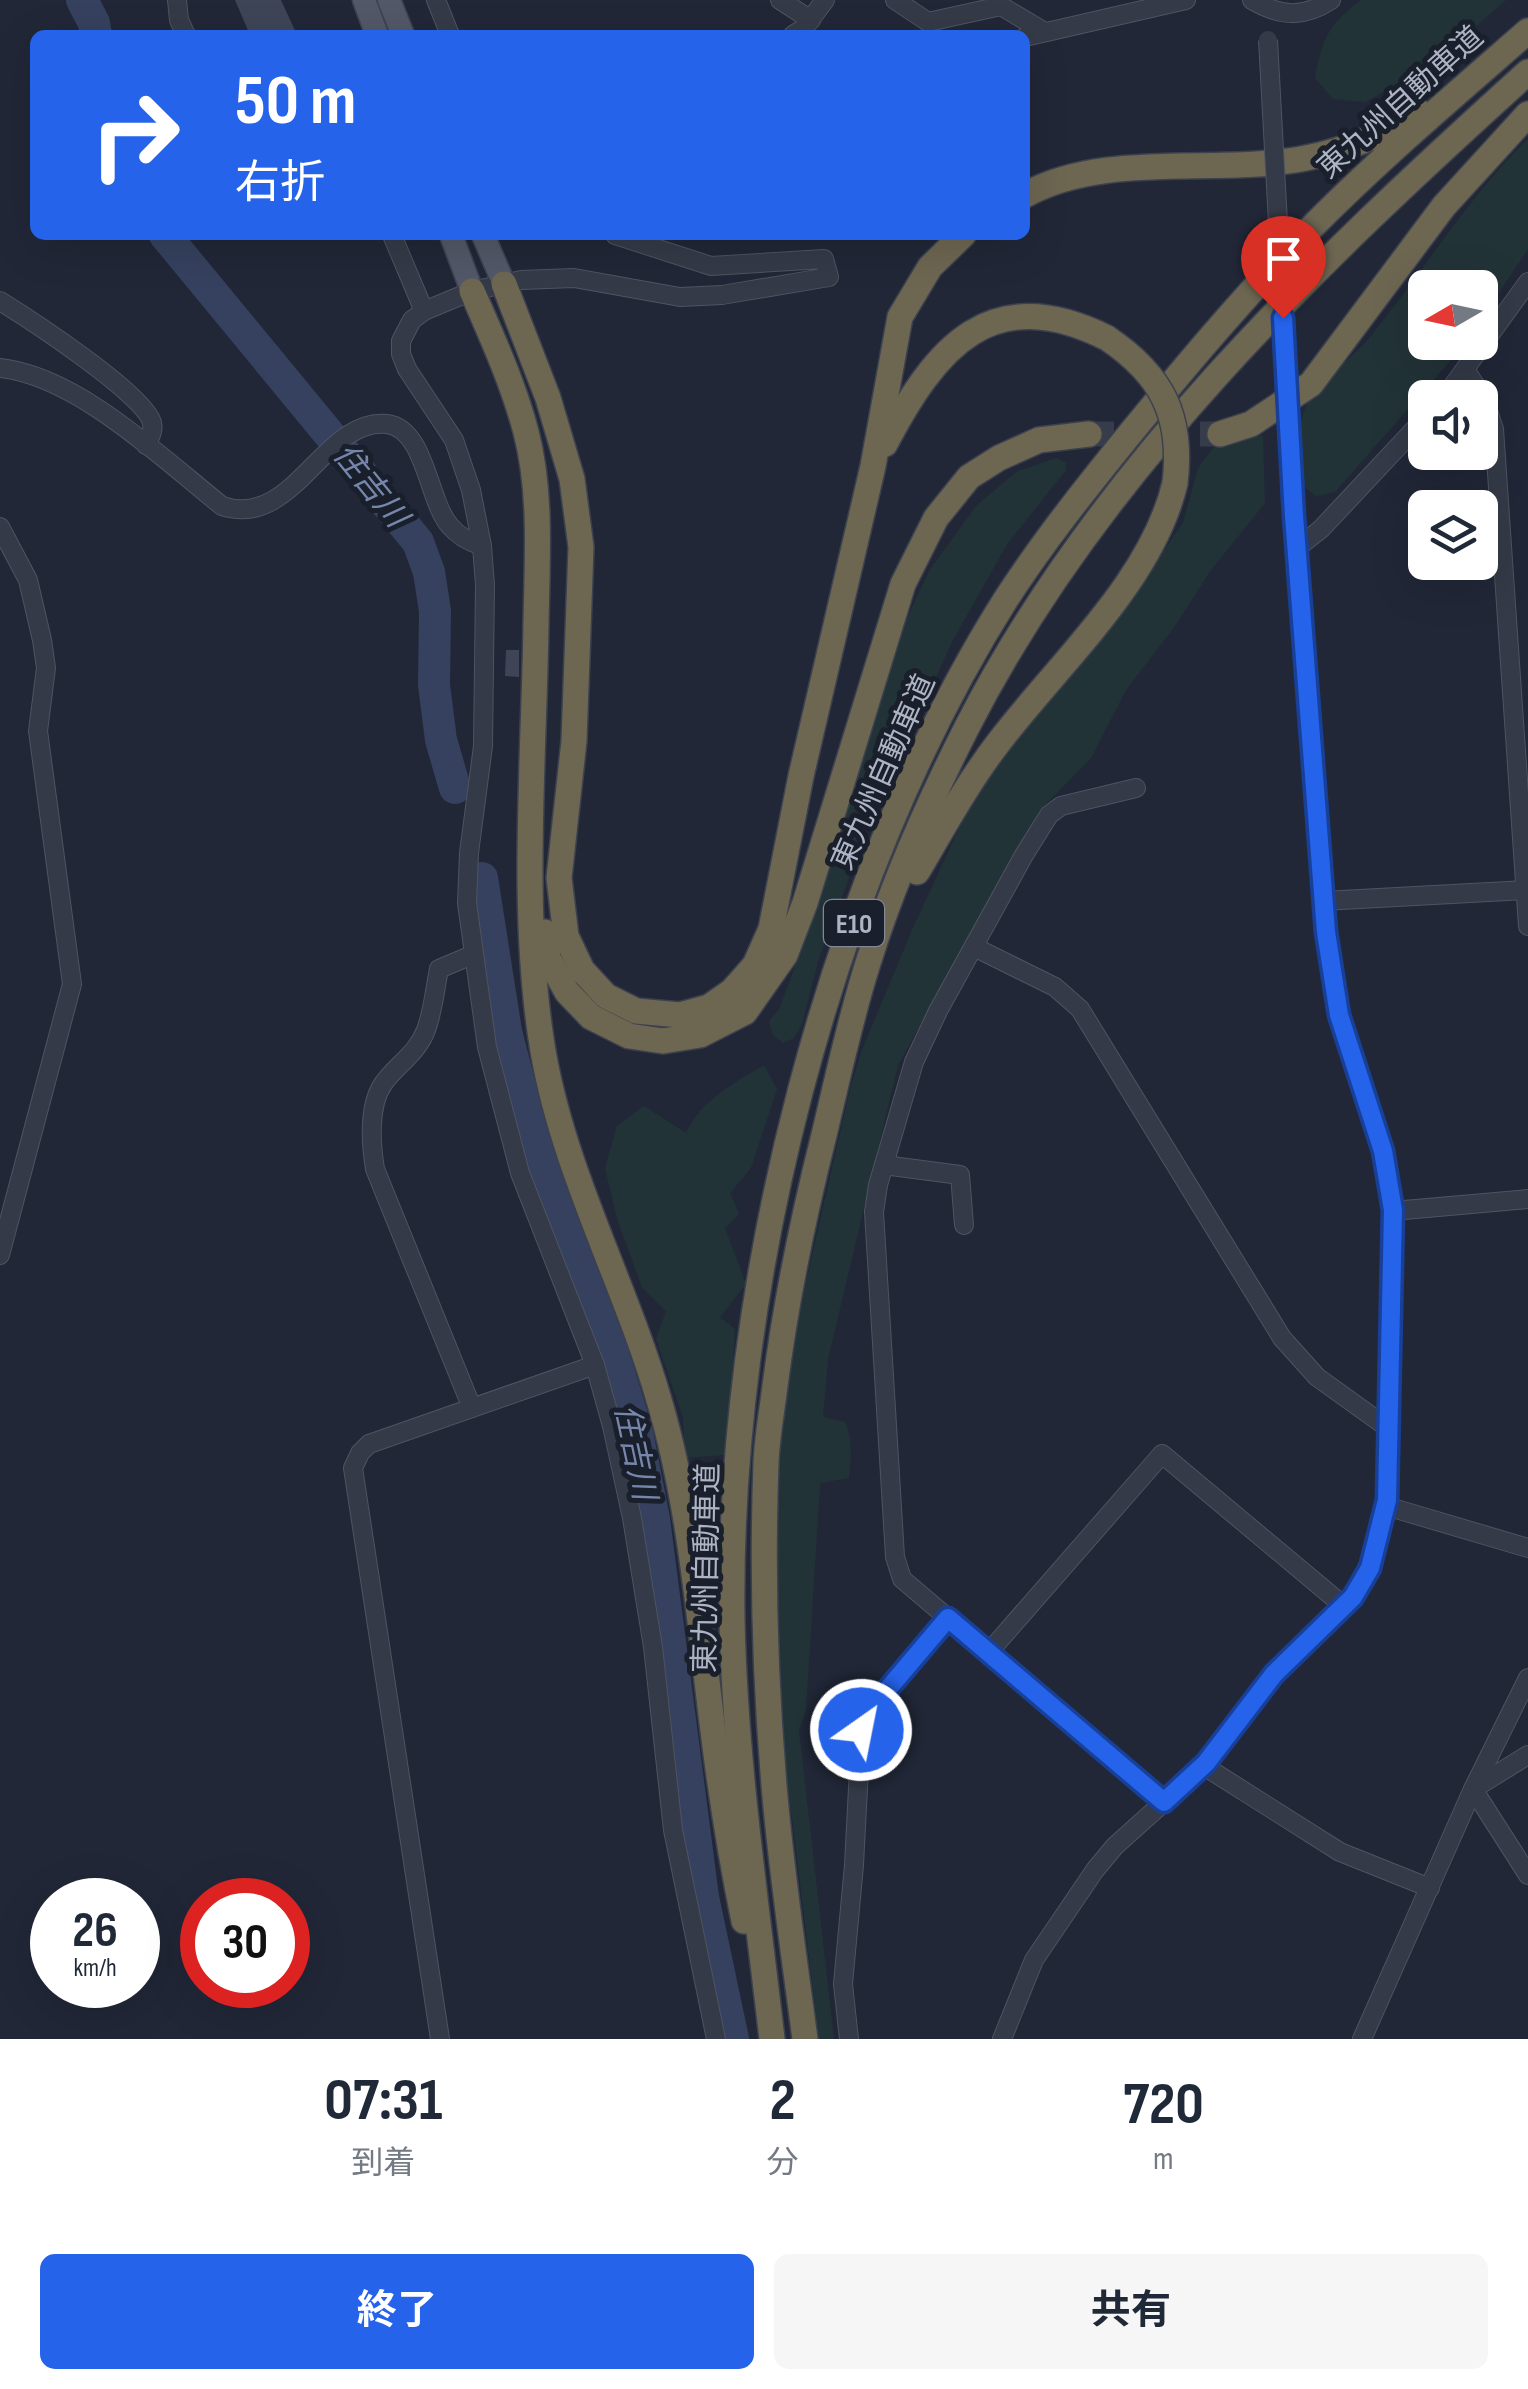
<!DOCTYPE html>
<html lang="ja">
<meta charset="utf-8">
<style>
:root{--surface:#fff;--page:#f6f6f7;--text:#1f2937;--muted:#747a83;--accent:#2563eb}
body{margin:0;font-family:"Sofia Sans Condensed","Noto Sans JP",sans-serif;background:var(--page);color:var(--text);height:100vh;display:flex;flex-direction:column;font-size:38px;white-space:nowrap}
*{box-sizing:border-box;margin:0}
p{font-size:32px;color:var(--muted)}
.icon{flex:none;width:55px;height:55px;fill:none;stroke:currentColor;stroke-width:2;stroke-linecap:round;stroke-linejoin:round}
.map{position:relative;height:2039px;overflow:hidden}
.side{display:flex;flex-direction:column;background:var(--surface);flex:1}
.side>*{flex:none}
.top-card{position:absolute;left:30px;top:30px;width:1000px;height:210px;border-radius:15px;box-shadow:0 10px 40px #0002;background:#2563eb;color:#fff;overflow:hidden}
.needle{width:65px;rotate:261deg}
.buttons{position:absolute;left:1408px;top:270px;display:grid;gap:20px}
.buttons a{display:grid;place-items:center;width:90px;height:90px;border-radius:15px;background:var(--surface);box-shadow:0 10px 40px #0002;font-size:50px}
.speed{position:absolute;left:30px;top:1878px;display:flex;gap:20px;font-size:50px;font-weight:700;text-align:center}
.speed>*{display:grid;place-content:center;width:130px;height:130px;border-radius:50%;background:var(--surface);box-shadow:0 10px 40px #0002;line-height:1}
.speed small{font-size:25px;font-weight:400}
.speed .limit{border:15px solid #d22;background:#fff;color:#111}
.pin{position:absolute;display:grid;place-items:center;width:85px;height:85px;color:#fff;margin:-102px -42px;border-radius:50% 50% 50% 0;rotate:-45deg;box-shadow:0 0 10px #0007}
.pin .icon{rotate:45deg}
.me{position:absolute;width:110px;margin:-55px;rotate:33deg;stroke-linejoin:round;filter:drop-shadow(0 0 8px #0008)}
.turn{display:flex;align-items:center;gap:35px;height:210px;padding:0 40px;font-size:45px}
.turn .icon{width:130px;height:130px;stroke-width:2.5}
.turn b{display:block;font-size:70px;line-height:85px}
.eta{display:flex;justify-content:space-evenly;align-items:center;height:170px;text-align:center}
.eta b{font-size:60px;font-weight:700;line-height:70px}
.action{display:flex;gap:20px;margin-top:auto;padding:20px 40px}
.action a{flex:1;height:115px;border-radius:15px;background:var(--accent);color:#fff;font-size:40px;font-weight:700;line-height:115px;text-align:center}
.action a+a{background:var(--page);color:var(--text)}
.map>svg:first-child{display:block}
.green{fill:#223338}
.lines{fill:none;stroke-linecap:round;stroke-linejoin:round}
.river{stroke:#35415e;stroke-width:32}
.building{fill:#3d4557}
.highway-tunnel{stroke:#363c4c;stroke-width:25;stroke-dasharray:25 12;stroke-linecap:butt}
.minor-casing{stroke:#4e5462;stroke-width:20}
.major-casing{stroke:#3d4351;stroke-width:25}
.highway-casing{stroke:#3c414f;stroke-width:28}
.minor{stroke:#343a47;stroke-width:18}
.major{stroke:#525868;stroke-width:22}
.highway{stroke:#6d6651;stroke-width:25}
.minor-bridge-casing{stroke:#4e5462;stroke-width:20;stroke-linecap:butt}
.highway-bridge-casing{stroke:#3c414f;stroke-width:28;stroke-linecap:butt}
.minor-bridge{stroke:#343a47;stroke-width:18}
.highway-bridge{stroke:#6d6651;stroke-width:25}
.route-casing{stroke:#184099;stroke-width:25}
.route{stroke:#2563eb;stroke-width:18}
.labels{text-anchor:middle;stroke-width:10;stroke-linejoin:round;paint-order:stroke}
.shield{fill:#1a1f2c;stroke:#828796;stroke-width:2.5}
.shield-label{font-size:28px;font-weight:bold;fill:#aeb4c4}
.street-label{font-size:30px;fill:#aeb4c4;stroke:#1a1f2c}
.water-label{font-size:32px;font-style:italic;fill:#7787ac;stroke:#1a1f2c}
</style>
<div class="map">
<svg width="1528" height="2039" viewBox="0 0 1528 2039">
<rect width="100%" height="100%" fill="#212737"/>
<g class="green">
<path d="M1361,0H1506L1432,65L1365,102L1333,99L1315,78C1322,39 1328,25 1361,0Z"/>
<path d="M1528,139V249L1480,321V288H1425V342L1466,343L1335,492L1316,496L1304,487C1300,466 1297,432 1304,411C1315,382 1351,361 1370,337C1424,271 1467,198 1528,139Z"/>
<path d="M1263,436L1265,503L1211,570L1175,626L1126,690L1091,758L1039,811L898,1065L828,1359L823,1417L845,1422C853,1439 851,1459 849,1478L820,1483L806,1710L799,1730L834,2039H819L792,1817L778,1741L775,1465L796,1326L850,1089L861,1052L912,930L986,770L1142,581L1183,523L1198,468L1214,447L1241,437Z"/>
<path d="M1056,458L1066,463V470L1007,544L952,642L864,838L819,958L802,1024L794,1038L783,1043L772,1034L769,1021L779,1009L791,978L895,643L929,571L976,506L1016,472Z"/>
<path d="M764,1065L777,1089L751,1168L730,1193L739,1214L725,1228L746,1284L720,1317L735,1329L728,1438L724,1455L685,1458L683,1417L656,1339L666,1311L642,1287L618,1222L605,1168L617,1126L644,1106L686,1133C700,1101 734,1083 764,1065Z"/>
</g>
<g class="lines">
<g class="river">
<path d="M82,0L94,23L96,35"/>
<path d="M165,235L418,542L429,572L435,611L434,685L441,740L455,788"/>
<path d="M482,878L506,1031L531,1130L609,1340L637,1432L654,1519L703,1897L733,2039"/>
</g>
</g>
<g class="building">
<path d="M235,0H281L297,35H250Z"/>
<path d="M506,650H519V677L505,676Z"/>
</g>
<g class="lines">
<path class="highway-tunnel" d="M1089,434H1220"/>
<defs>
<g id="minor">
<path d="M177,0L179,20L186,35"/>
<path d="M436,0L450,35"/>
<path d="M780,0L811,20"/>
<path d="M895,0L928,22L1001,6L1045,32"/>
<path d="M1252,0C1281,17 1304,18 1331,0"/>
<path d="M793,35L804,28L825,0"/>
<path d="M1025,37L1186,0"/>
<path d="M392,235L424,311"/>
<path d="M615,235L711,266L824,259L829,277L722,295L680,297L574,278L521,280L472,291L424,311L412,320L401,341V354L407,369L454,440L471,490L482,546L485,585L483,746L469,853L467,903L487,1047L520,1173L595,1365L612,1426L632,1518L653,1647L673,1830L716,2039"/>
<path d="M0,301C29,319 146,395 152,423C154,431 150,437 146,445"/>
<path d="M0,368C77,376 162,458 222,506C294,530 324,417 387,424C426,429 428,502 450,526C459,537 470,542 482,546"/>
<path d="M1466,371L1483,397L1494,429L1528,926"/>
<path d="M1444,398L1528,282"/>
<path d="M0,527L28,580L42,640L46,668L38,731L72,984L0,1255"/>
<path d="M1297,548L1321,529L1425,418"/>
<path d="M1136,788L1061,806L1049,815L1024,855L938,1011L914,1062L878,1185L874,1212L895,1557L902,1579L1164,1802"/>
<path d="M1323,901L1528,890"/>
<path d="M974,947L1055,987L1080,1009L1282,1338L1317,1377L1388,1428"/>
<path d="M472,955L439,969C435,989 433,1011 426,1030C417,1054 396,1065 383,1084C368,1106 371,1145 375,1169L472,1408"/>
<path d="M884,1165L960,1175L964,1225"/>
<path d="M1393,1211L1528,1199"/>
<path d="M1386,1506L1528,1548"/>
<path d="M989,1652L1162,1454L1345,1607"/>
<path d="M1528,1755L1473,1789L1528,1875"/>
<path d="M1204,1766L1340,1852L1430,1888"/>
<path d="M440,2039L353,1468L360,1453L369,1444L595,1365"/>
<path d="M849,2039L843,1984L854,1865L861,1730L871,1709L948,1618"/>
<path d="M1002,2039L1034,1960L1095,1870L1115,1846L1204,1766L1274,1674L1353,1597L1377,1547L1388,1485L1393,1211L1383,1151L1339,1015L1326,933L1294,516"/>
<path d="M1362,2039L1473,1789L1528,1678"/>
</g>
<g id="major">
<path d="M364,0L377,35"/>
<path d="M389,0L403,35"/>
<path d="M451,235L472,291"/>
<path d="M483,235L504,284"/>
</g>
<g id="highway">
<path d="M1025,195C1106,150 1218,176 1306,158C1348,150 1384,133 1421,113"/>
<path d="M504,284L548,398L572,479L581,547L574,741L559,878L566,936L582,970L606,996L636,1011L680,1015L709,1007L732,991L755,965L771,929L801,776L873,466L900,317L930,267L963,235"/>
<path d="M472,291C492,337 513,383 526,432C542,493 537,561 536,624C534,762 520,915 543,1051C564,1173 625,1283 659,1400C691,1508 699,1620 713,1731C721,1795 731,1858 744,1921"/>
<path d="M1220,434L1251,424L1311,384L1444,206L1528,114"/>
<path d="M885,444C936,347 991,280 1107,338"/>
<path d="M917,872C943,828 968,782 999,742C1059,663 1152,581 1175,483"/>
<path d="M545,932L548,958L567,992L591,1017L629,1036L663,1041L700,1035L745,1012L785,955L805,903L903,584L936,518L969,477L999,458L1039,440L1089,434"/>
<path d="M772,2039C756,1900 735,1760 732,1620C727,1288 828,881 1006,599C1043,542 1086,488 1129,435C1189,362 1250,289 1317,222C1384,155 1457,93 1528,31"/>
<path d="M805,2039C794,1955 781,1870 774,1785C765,1678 762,1571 766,1463C767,1437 772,1411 775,1386C786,1301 803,1218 824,1135C838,1077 850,1019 868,963C893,882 929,802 967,727C1098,470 1317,263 1528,72"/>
</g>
</defs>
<use href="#minor" class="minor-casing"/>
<use href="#major" class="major-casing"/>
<use href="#highway" class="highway-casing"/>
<use href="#minor" class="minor"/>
<use href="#major" class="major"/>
<use href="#highway" class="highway"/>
<defs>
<path id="minor-bridge" d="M1268,40L1294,516"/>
<path id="highway-bridge" d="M1107,338C1162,375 1183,416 1175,483"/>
</defs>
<use href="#minor-bridge" class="minor-bridge-casing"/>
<use href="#highway-bridge" class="highway-bridge-casing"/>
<use href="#minor-bridge" class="minor-bridge"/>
<use href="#highway-bridge" class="highway-bridge"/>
</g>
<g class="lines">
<defs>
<path id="route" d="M861,1730L871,1709L948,1618L1164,1802L1206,1763L1274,1674L1353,1597L1370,1568L1387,1500L1393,1210L1383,1151L1339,1015L1326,932L1294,516L1283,318"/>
</defs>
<use href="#route" class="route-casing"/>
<use href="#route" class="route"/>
</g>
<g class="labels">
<rect class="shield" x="824" y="900" width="60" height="46" rx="8"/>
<g class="shield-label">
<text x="854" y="933">E10</text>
</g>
<g class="street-label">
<text transform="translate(1400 102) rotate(-42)" y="10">東九州自動車道</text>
<text transform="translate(883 772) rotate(-66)" y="10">東九州自動車道</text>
<text transform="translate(706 1568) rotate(-89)" y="10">東九州自動車道</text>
</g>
<g class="water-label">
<text transform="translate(371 485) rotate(51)" y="11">住吉川</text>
<text transform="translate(636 1452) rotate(78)" y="11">住吉川</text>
</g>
</g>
</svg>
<div class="buttons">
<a><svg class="needle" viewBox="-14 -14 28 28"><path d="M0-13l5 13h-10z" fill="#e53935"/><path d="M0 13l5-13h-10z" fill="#747a83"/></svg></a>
<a><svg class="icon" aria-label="sound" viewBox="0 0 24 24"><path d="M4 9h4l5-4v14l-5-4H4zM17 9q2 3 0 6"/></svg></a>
<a><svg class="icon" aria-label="layers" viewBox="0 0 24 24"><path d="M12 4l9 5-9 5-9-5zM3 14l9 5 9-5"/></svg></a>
</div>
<div class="speed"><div>26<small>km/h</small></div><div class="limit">30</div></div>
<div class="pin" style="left:1283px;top:318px;background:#d93025"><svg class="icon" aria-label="arrive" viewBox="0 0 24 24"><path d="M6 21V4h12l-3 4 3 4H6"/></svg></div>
<svg class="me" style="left:861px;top:1730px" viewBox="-20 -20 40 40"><circle r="17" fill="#2563eb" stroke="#fff" stroke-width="3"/><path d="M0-11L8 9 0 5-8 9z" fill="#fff"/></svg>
<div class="top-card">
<div class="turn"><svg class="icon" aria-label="right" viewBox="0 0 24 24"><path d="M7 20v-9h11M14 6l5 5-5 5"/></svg><div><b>50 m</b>右折</div></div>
</div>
</div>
<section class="side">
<div class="eta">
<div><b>07:31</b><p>到着</p></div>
<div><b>2</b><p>分</p></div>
<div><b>720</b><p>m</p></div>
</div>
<div class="action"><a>終了</a><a>共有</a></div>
</section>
